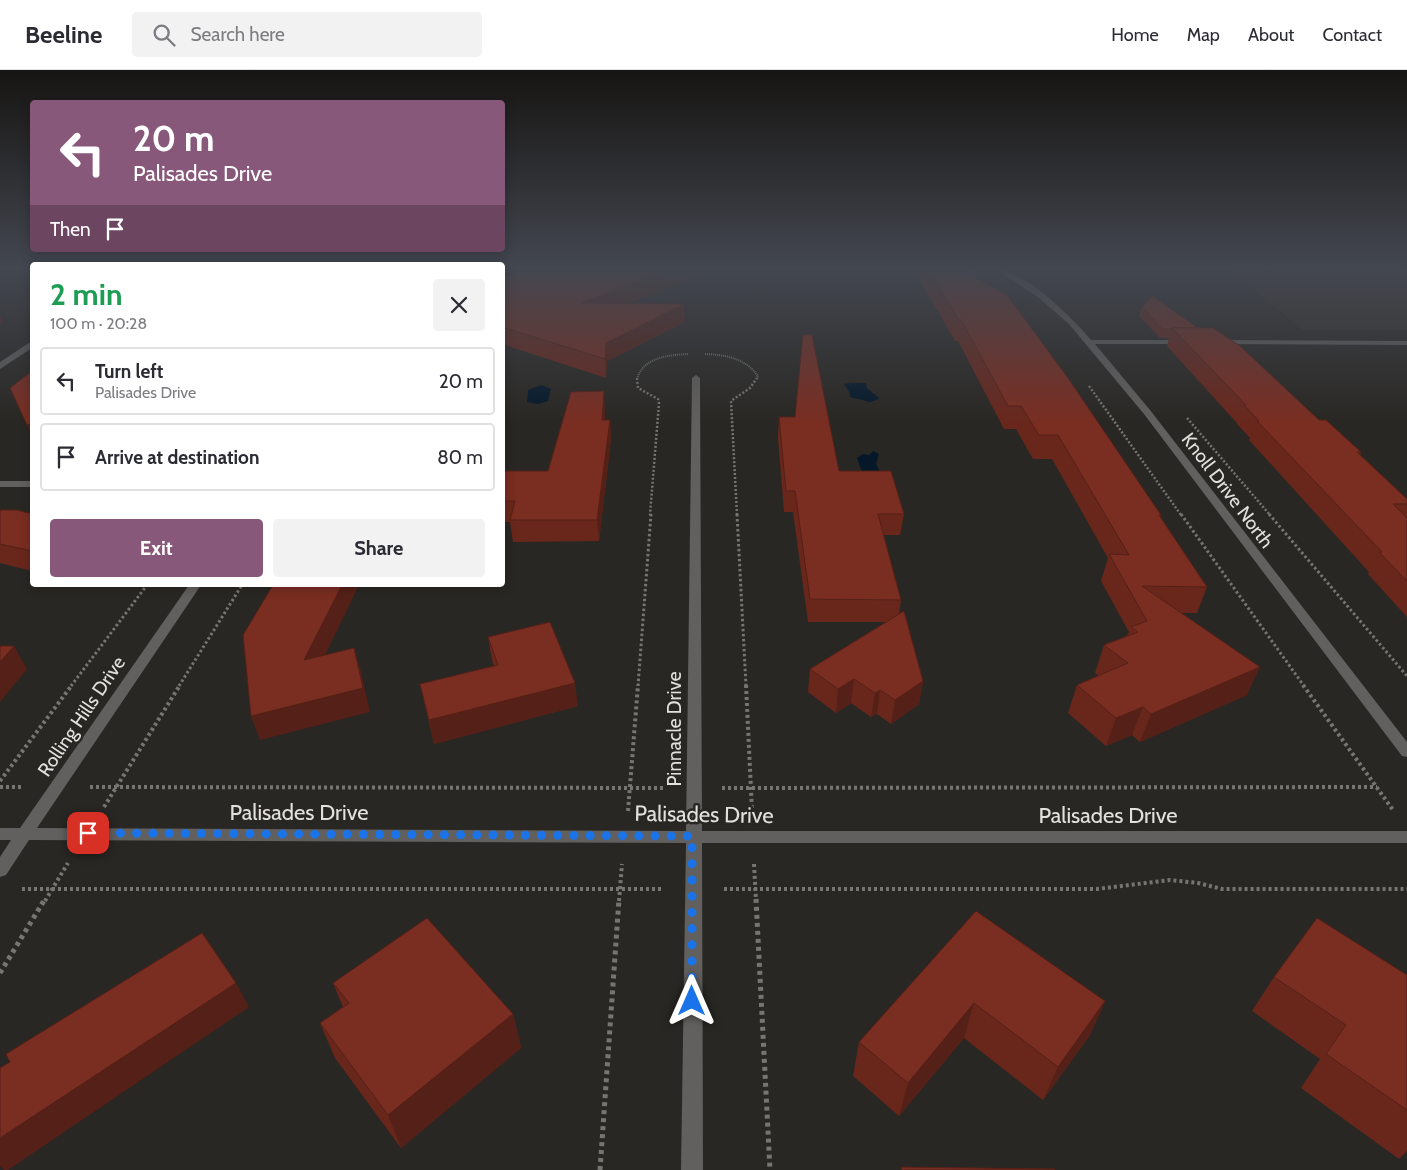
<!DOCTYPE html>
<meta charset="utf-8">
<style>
:root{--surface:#fff;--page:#f2f2f3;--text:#2b2b33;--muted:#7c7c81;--line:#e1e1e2;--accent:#875879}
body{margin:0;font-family:Cabin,sans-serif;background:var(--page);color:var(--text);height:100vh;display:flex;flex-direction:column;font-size:19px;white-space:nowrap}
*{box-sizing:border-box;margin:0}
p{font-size:16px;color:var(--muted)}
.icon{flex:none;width:28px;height:28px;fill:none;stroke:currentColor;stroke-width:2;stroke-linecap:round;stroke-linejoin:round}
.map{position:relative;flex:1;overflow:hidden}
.details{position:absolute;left:30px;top:192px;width:475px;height:325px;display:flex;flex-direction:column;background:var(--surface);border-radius:5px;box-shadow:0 2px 12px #0003}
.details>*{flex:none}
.banner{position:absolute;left:30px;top:30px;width:475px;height:152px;border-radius:5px;box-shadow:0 2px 12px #0003;background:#875879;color:#fff;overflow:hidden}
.pin{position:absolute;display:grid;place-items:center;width:42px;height:42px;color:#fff;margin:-21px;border-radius:10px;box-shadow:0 2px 8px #0006}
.me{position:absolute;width:55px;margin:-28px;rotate:0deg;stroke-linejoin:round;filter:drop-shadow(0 0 4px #0008)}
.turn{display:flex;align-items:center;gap:18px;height:105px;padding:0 20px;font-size:22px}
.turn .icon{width:65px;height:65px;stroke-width:2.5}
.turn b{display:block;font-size:35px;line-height:42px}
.then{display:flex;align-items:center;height:48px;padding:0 20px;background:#0003;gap:10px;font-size:19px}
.round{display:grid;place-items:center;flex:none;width:52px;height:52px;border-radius:5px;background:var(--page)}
.summary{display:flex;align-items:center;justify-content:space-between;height:85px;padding:0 20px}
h1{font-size:30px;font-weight:700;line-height:38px;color:#1e9e55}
.primary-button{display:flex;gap:10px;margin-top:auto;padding:10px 20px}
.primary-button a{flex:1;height:58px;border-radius:5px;background:var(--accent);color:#fff;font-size:20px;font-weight:700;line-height:58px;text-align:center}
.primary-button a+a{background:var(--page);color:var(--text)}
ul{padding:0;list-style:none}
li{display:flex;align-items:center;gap:15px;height:68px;margin:0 10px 8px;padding:0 10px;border:2px solid var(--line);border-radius:5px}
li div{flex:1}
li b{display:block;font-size:19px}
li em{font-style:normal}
header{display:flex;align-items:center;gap:30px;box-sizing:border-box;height:70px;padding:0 25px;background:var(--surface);border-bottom:1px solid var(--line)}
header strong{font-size:24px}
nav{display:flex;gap:28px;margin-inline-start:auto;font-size:18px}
.search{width:350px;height:45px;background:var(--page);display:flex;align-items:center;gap:12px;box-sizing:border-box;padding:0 18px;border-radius:5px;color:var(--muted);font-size:19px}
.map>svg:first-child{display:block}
.built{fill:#343026}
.water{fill:#04182a}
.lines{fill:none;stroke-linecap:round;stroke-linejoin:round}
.path-far4{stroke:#767571;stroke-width:2;stroke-dasharray:1 1;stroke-linecap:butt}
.path-far3{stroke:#767571;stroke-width:2.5;stroke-dasharray:2 2;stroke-linecap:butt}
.path-far2{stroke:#767571;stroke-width:3;stroke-dasharray:2.5 2.5;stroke-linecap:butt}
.path-far1{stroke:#767571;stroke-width:4;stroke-dasharray:3 3;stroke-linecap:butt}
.path{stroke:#767571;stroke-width:5;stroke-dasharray:4 4;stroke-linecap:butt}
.minor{fill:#62605e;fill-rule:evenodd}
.wall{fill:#69271c}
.shaded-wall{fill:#552017}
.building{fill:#7a2d21;stroke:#552017}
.route{stroke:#1a73e8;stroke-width:9;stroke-dasharray:0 16.2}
.labels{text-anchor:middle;stroke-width:5;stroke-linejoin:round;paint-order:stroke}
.street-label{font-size:19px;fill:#e2e1de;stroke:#292723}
.near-street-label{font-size:22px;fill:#e2e1de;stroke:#292723}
</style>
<header>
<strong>Beeline</strong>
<div class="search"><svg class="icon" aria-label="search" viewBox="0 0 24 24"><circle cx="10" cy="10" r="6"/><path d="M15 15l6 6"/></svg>Search here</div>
<nav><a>Home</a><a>Map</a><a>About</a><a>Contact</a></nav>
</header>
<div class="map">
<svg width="1407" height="1100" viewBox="0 0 1407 1100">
<rect width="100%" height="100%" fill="#292723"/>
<path class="built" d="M1230,200H1407V260H1303Z"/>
<g class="water">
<path d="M851,313H866L867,318L879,328V329L870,332L850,327V323L844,314Z"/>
<path d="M541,315L551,319L548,331L538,334L527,332L528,320Z"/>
<path d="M873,381L879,384L876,394L880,402H862L857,388L863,384L869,385Z"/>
</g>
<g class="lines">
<g class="path-far4">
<path d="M967,200L976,205"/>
<path d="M705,284C726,285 745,288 758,306L757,309"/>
<path d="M637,309C643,287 669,285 689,284"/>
</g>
<g class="path-far3">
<path d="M637,308L638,318L658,329L659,333L650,445"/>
<path d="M1089,316L1181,445"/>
<path d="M1187,348L1270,445"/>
<path d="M737,445L731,331L750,318L757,308"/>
</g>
<g class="path-far2">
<path d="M737,444L746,616"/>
<path d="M1181,444L1304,616"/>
<path d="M1269,444L1407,606"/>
<path d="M71,616L147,515"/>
<path d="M179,616L242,515"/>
<path d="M638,616L651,444"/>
</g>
<g class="path-far1">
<path d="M746,615L752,741"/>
<path d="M1303,615L1393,740"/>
<path d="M0,711L72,615"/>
<path d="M0,717H21"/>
<path d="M90,717L666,718"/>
<path d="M722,718L1377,717"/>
<path d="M104,737L180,615"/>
<path d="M628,741L638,615"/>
<path d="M754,794L756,831"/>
<path d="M22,819H663"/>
<path d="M724,819H1097L1170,810L1198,813L1222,819H1407"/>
<path d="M45,831L68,793"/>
<path d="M619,831L622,794"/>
</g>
<g class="path">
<path d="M756,829L770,1100"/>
<path d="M0,903L45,829"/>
<path d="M600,1100L619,829"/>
</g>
<g class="minor">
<path d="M532,200H544L502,212V208Z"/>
<path d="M997,200C1025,200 1073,249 1091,270H1188V274H1095L1150,340L1407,672V687L1402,686L1144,344L1069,254L1038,227Z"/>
<path d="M1214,270L1407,271V275L1217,274H1214Z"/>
<path d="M29,273H32V278L0,299V292Z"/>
<path d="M696,305L700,308L702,761H1407V773H702L703,1100H681L686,773L29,770L6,805L0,807V787L11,770H0V758H20L189,515H201L37,758L686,761L692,308Z"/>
<rect x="0" y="411" width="32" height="6"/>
</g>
</g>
<g class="wall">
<path d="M914,200H961L1161,445L1160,447L1207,517L1197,543H1181L1247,625L1140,672L1132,665L1106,676L1068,643L1077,615L1099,606L1095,603L1104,575L1127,566L1129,562L1101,511L1108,488L1052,389H1033L1016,359H1004L958,271H955Z"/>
<path d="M710,201L625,234L685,252L607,291L606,308L502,274V213Z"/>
<path d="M1142,237L1319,350L1361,382L1360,385L1407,429V547L1368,504L1369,502L1249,370L1250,368L1237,354V353L1167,276L1169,268H1160L1139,246Z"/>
<path d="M605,340V350H610L611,369L599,471L513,472L510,452H502V401H548Z"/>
<path d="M779,347L839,401L904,444L900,465H883L901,530L899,545L923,611L919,634L891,654L877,644L871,647L851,633L836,643L808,622L810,599L886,552H808L793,442H784L778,367Z"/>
<path d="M0,440L32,444V501L0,493Z"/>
<path d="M488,567L578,636L434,674L420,614L494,596L492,590Z"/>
<path d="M976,841L1105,931L1090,965L1043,1030L964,968L899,1046L853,1006L859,972Z"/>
<path d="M1407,905V1081L1399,1089L1301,1018L1320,989L1252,941L1274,907Z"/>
<path d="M333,913L513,944L521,978L401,1078L335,988L320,953L343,937Z"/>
</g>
<g class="shaded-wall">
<path d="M669,200H710L582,250L581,233Z"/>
<path d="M684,234L685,252L607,291L606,308L605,289L606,273Z"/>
<path d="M0,245L3,252L0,254Z"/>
<path d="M604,321L605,340L604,369L602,350Z"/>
<path d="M610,350L611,369L599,471L597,450Z"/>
<path d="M32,354V366L27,355Z"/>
<path d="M342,515H359L311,614L304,590Z"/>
<path d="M14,576L27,599L0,632V592Z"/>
<path d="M354,578L361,602L370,642L260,670L251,646Z"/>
<path d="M1260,597L1247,625L1140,672L1151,644Z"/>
<path d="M854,609L851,633L836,643L838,619Z"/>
<path d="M923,611L919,634L891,654L895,630Z"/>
<path d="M575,613L578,636L434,674L429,650Z"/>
<path d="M880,620L877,644L871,647L875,623Z"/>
<path d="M1143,637L1132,665L1106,676L1116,648Z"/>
<path d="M236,913L249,937L8,1100H4L0,1096V1068Z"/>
<path d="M1105,931L1090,965L1043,1030L1058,997Z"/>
<path d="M974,933L964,968L899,1046L908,1013Z"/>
<path d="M513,944L521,978L401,1078L388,1045Z"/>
</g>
<g class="building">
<path d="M523,200H669L581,233L684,234L606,273L605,289L502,257V213Z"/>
<path d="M928,200H961L1007,225L1068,308L1161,445H1159L1207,517L1142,516L1260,597L1151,644L1143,637L1116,648L1077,615L1128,593L1104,575L1138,562L1131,557L1147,551L1109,484L1129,485L1058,365H1039L1021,336H1008L961,250H959Z"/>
<path d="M1152,226L1198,258H1172V259H1162L1142,237Z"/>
<path d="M1172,258H1213L1240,276L1319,350H1326L1361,382H1357L1407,429V434H1393L1407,448V511L1379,482H1382L1257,351H1259L1244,335H1246Z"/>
<path d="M803,265H812L839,401H891L904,444H878L901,530L810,529L795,421H786L779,347H795Z"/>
<path d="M32,301V354L27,355L10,318Z"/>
<path d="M604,321L602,350H610L597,450H510L515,431H502V401H548L571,322Z"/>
<path d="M0,440H17L32,444V481L0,474Z"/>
<path d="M273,515H342L304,590L354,578L363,618L251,646L243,565Z"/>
<path d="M904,541L923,611L895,630L880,620L875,623L854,609L838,619L810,599Z"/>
<path d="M550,552L575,613L429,650L420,614L498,595L488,567Z"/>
<path d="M0,576H14L0,592Z"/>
<path d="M976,841L1105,931L1058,997L974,933L908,1013L859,972Z"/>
<path d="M427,848L513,944L388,1045L320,953L349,933L333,913Z"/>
<path d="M1317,848L1407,905V1040L1326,984L1346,955L1274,907Z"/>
<path d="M202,863L236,913L0,1068V998L10,992L6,984Z"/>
<path d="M901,1097L1055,1099V1100H902Z"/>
</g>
<linearGradient id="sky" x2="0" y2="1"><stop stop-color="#171513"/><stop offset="0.56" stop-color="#434750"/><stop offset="1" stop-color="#434750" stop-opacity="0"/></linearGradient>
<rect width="1407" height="354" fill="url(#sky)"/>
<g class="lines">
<path class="route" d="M88,763L692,766V931"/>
</g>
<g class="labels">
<g class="street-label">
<text transform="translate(1228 420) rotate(53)" y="7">Knoll Drive North</text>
<text transform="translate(81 646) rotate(-56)" y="7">Rolling Hills Drive</text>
<text transform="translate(674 659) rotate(-90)" y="7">Pinnacle Drive</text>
</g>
<g class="near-street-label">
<text x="299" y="750">Palisades Drive</text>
<text transform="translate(704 744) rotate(1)" y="8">Palisades Drive</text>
<text x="1108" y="753">Palisades Drive</text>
</g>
</g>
</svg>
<div class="pin" style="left:88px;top:763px;background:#d93025"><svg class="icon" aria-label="arrive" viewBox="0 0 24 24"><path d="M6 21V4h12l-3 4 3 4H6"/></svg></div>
<svg class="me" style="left:692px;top:931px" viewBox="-20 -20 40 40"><path d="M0-17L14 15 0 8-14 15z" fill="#1a73e8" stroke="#fff" stroke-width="4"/></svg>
<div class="banner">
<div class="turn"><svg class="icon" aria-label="left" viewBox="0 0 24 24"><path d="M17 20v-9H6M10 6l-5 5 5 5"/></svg><div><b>20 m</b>Palisades Drive</div></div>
<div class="then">Then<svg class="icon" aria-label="arrive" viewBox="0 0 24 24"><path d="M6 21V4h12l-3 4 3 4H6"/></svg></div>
</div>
<section class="details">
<div class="summary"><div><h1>2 min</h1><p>100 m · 20:28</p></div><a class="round"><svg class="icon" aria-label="close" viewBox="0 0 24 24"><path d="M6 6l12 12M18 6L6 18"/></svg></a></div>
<ul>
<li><svg class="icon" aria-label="left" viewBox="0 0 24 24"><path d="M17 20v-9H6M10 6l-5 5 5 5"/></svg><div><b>Turn left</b><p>Palisades Drive</p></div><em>20 m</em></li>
<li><svg class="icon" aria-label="arrive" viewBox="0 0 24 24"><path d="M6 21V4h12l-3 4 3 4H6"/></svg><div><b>Arrive at destination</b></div><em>80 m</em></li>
</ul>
<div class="primary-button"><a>Exit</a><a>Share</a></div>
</section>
</div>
